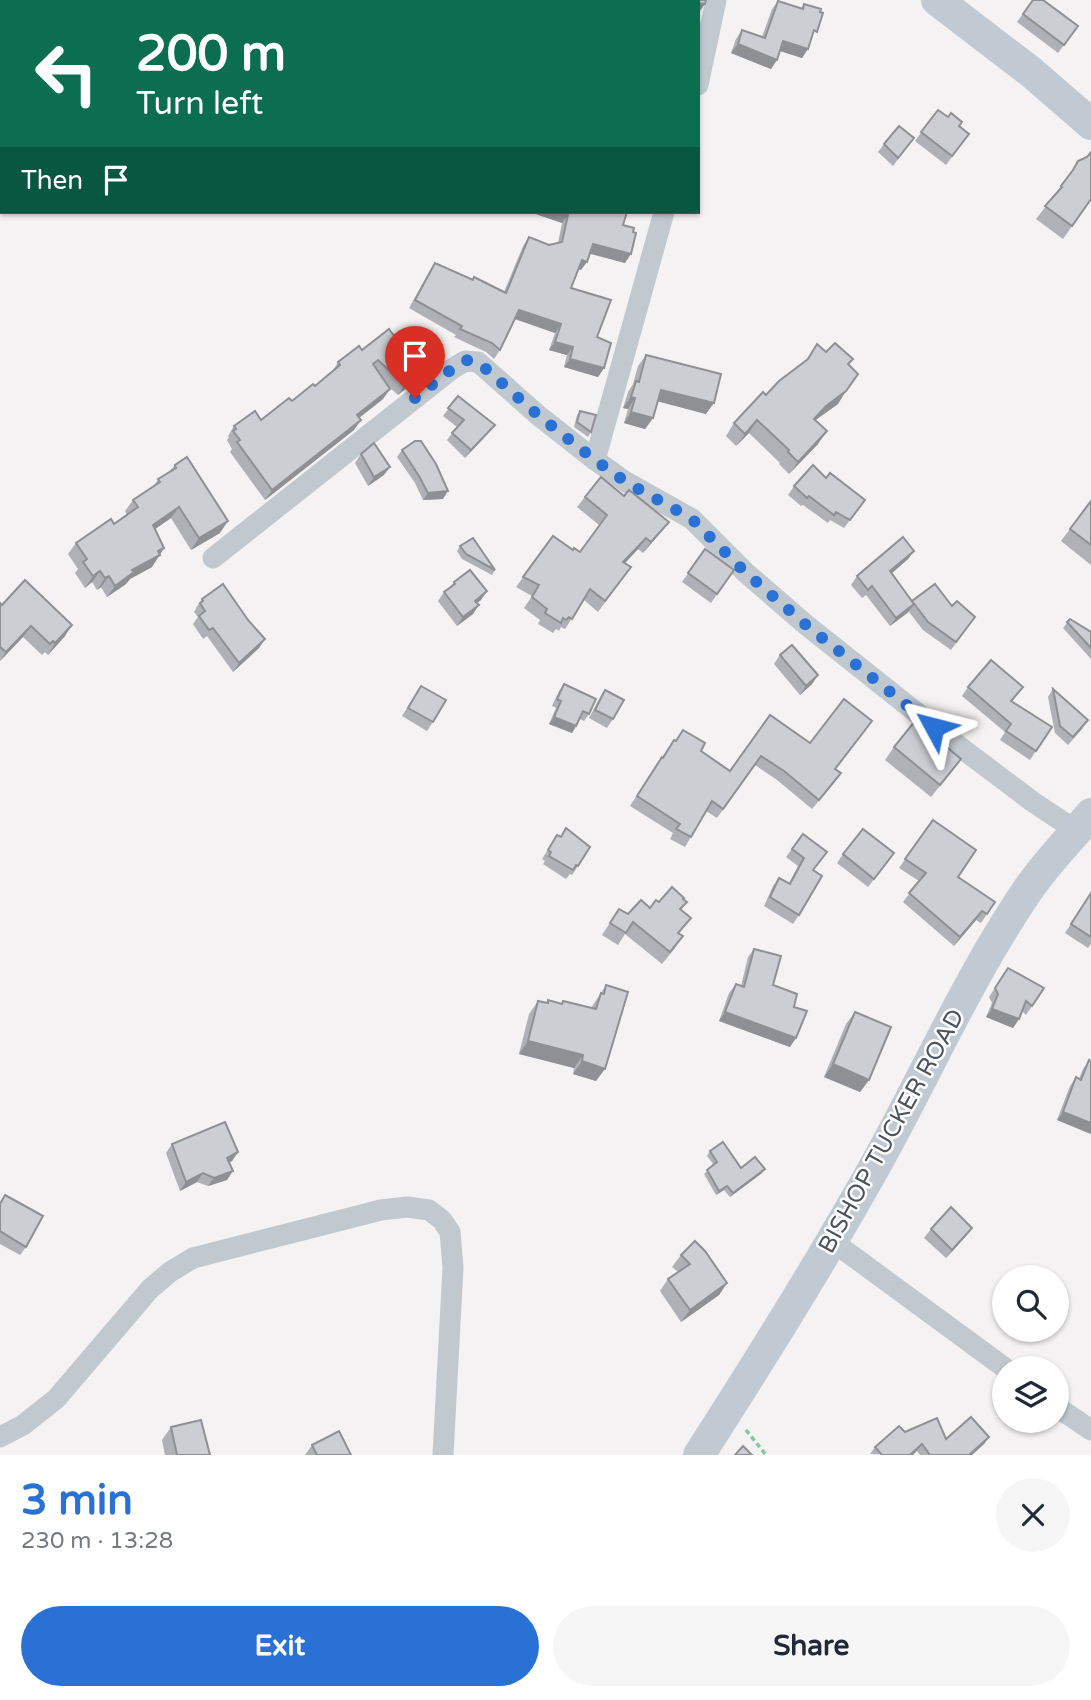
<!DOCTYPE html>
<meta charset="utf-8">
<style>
:root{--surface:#fff;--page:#f6f6f7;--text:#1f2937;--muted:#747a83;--accent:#2a71d6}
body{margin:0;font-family:"Varela Round",sans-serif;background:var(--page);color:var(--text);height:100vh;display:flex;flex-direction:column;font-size:26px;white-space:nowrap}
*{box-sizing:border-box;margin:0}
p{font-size:23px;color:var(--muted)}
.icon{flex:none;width:38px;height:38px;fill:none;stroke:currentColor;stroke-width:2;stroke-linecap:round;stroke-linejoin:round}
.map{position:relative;height:1455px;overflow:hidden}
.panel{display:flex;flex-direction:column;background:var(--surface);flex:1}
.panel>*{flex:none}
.guide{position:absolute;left:0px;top:0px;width:700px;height:214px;box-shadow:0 2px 5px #0004;background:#0b6e4f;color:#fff;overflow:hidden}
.buttons{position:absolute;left:992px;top:1265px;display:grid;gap:14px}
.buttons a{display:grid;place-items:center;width:77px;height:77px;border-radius:50%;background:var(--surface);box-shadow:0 2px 5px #0004;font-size:35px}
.pin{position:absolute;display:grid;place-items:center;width:60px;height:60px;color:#fff;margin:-72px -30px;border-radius:50% 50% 50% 0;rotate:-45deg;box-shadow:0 0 7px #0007}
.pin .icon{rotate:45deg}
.me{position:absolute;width:77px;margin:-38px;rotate:308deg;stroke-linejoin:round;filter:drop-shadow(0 0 5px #0008)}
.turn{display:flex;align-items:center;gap:24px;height:147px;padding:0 21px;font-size:32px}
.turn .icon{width:91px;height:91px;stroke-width:2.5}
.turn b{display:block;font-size:49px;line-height:60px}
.then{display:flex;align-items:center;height:66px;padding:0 21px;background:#0003;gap:14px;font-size:26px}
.round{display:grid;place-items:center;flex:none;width:74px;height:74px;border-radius:37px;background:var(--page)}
.headline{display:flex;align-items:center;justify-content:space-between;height:119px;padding:0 21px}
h1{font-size:42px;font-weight:800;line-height:52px;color:var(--accent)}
.action{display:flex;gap:14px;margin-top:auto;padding:14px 21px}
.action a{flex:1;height:80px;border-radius:42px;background:var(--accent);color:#fff;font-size:28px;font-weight:800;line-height:80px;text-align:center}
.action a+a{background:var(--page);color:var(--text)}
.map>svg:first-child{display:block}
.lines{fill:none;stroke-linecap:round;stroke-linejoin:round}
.path{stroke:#80c8a6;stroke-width:3.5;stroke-dasharray:5 3.5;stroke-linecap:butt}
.minor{stroke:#c1c9cf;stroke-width:21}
.secondary{stroke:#c1cad3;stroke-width:32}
.wall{fill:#afb1b6}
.shaded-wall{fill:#8f9094}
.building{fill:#ccced4;stroke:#8f9094;stroke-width:2}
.route{stroke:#2a71d6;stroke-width:12;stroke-dasharray:0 21.6}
.labels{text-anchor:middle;stroke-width:5;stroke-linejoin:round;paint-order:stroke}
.street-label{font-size:24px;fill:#4b545e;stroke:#fff}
</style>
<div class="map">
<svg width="1091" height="1455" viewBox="0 0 1091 1455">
<rect width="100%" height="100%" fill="#f4f2f2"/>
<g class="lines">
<path class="path" d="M746,1430L766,1455"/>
<g class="minor">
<path d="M364,2L368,0"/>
<path d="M698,85L716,0"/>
<path d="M595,460L664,212"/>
<path d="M213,558L452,369L465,361L478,362L539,416L595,460L626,482L692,519L745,572L805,624L956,744L1033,802L1077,831"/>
<path d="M832,1241L1005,1368"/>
<path d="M1057,1407L1091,1430"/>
<path d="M0,1437L23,1425L56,1399L150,1289L170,1272L193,1258L381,1210L407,1207L429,1210L442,1220L450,1232L453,1267L443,1455"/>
</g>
<g class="secondary">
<path d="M937,0L1031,72L1091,124"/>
<path d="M699,1455C764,1354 828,1252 886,1146C932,1061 972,972 1027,891C1045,864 1070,839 1091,814"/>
</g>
</g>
<g class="wall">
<path d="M1033,0L1078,26L1058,53L1017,22Z"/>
<path d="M778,1L801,8L804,4L811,40L802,58L780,51L771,69L731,53L736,39L742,30L762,37L772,9Z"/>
<path d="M938,110L969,134L946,165L915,141Z"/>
<path d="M914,138L893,166L878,152L884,144Z"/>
<path d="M1078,161L1091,199L1063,239L1036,219L1067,179Z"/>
<path d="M530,212H627L623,225L625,263L590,253L581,270L578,269L571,288L597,337L604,368L598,377L564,367L567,355L549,350L555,333L514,319L500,350L494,359L486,352L454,337L456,335L409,308L429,272L435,263L472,280L504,292L523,246L529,237L549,245L558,243L562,223Z"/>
<path d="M817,344L826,352L853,359L848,365L838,404L815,420L818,444L789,474L779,464L780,463L749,433L736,446L726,436L734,423L806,360Z"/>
<path d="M362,350L406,352L428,370L398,395L386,384L383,399L359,418L354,430L265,500L230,452L232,449L227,440L229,437L228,436L234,426L261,420L292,401L315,386L332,372L338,362Z"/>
<path d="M646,355L706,414L657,401L653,418L645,429L624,423L628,409L623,408L628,392L633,384L638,366Z"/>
<path d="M458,396L489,432L465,458L447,440L457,427L443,416Z"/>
<path d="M580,411L591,432L588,437L574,427L577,415Z"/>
<path d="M402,450L443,499L423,500L415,483L397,457Z"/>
<path d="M361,454L384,475L368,486L355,463Z"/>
<path d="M175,465L220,533L191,550L171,518L155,529L164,548L152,567L130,579L126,584L107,597L101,587L97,590L92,582L85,588L75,573L78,569L68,554L76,543L114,524L127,515L125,511L133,500L154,486L158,479L169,472Z"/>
<path d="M826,478L865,500L844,528L830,520L828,523L803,505L801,506L788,495L794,486Z"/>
<path d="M624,496L669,522L661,532L643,553L638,549L625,563L631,567L598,612L584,600L565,629L561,627L559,631L556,629L553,633L538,624L540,620L524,608L532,596L516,587L553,536L573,550L580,552L599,525L577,507L585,497Z"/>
<path d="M1091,501V565L1061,541Z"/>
<path d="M460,546L495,570L492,575L462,559L457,551Z"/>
<path d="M705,549L734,570L711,603L682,582Z"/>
<path d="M914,551L908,559L891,574L912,601L952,606L975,617L951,650L923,630L909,612L890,626L866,595L862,598L851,585L857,576Z"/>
<path d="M454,582L481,600L477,603L473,614L457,626L438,601L444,592L450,587Z"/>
<path d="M202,599L248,620L265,639L259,648L233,672L207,636L203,639L193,624L198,617L194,612L196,609V608Z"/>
<path d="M0,603L2,605L65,636L48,655L45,652L42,655L23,637L0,661Z"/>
<path d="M1070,619L1091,632V659L1063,628Z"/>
<path d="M780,655L818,675L812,684L800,695L774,664Z"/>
<path d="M564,684L589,714L584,721L580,719L572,733L549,724L556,708L552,706L559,691Z"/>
<path d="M421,686L433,722L427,731L402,716Z"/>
<path d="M968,687H1023L1012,702L1052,727L1030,760L1000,740L1005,732L962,696Z"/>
<path d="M1053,689L1083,728L1068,745L1055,733L1048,697Z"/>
<path d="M605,690L613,719L607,728L589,718L599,699Z"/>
<path d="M770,715L810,743L872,721L836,769L834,783L812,809L777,780L755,765L717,818L706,811L685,847L670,839L673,833L630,806L655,767L674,740L676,741L683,730L701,751L730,771Z"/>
<path d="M894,747L952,771L931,797L885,760Z"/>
<path d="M933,820L958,877L995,902L981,923L976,920L954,946L903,902L919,881L899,868Z"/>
<path d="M566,828L578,866L572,875L570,874L566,879L543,864L545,861L542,859L557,835L560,837Z"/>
<path d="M803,834L814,870L799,915L793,924L764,906L773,886L779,878L789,883L798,866L786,857Z"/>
<path d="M894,853L868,887L837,863L843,854Z"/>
<path d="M1091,893V944L1088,948L1065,933Z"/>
<path d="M683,900L687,902L681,910L679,933L675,948L662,964L625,934L618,945L602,935L619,909L628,914L650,908L659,902Z"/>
<path d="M754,949L773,985L790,1047L719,1021L729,993L736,984L741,986L748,957Z"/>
<path d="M1008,968L1044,988L1026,1015L1022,1011L1019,1019L1013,1028L986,1017L992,1003L989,997Z"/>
<path d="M606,985L596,1081L573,1074L574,1068L519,1054L529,1014L538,1001L547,1003L548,1000L561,1003L563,1001L591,1008Z"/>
<path d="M855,1012L869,1080L860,1092L824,1077L846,1024Z"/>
<path d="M1089,1060L1091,1061V1134L1057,1120L1070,1086L1076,1077L1079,1079L1083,1069Z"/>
<path d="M172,1144L238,1152L232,1161L229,1163L227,1180L208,1186L197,1182L180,1191L166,1153Z"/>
<path d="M710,1151L741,1168L762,1173L730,1197L724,1190L716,1195L704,1174L714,1165L707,1156Z"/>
<path d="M5,1195L26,1247L20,1255L0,1244V1202Z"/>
<path d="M972,1228L966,1236L946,1258L924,1238L931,1229Z"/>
<path d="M681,1255L727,1283L719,1295L681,1322L660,1291L668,1279L678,1272L672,1267Z"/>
<path d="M171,1427L210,1455H165L162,1440Z"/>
<path d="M905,1432L946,1439L989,1437L984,1444L972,1455H920L917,1451L913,1455L870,1454L875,1447Z"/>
<path d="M312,1445L351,1455H305Z"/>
</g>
<g class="shaded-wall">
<path d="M670,0H684L693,2H668Z"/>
<path d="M698,3L705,4L700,11H698Z"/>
<path d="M783,41L808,49L802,58L777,50Z"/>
<path d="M738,44L777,60L771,69L731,53Z"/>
<path d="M530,212H559L568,215L562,223Z"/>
<path d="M593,244L631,254L625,263L587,253Z"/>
<path d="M582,260L587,262L581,270L576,268Z"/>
<path d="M519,310L561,324L555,333L513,318Z"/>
<path d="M555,342L573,347L567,355L549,350Z"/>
<path d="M570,359L604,368L598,377L564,367Z"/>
<path d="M435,360L428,370L398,395L405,385Z"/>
<path d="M390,389L383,399L350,425L357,415Z"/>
<path d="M661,390L714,403L706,414L653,400Z"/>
<path d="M846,391L838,404L817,419L805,431L814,419L826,406Z"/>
<path d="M631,397L635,398L628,409L623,408Z"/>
<path d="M631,412L653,418L645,429L624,423Z"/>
<path d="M361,420L354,430L265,500L272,490Z"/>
<path d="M757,420L749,433L736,446L745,434Z"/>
<path d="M495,425L489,432L465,458L471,450Z"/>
<path d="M827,431L818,444L789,474L798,462Z"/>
<path d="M390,467L384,475L368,486L374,477Z"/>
<path d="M448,491L443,499L423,500L428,493Z"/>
<path d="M179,507L171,518L145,536L153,525Z"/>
<path d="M228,521L220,533L191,550L199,538Z"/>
<path d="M669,522L661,532L643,553L651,542Z"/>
<path d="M646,538L638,549L616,573L623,562Z"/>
<path d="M164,548L152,567L130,579L126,584L107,597L115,586L132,570L158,551Z"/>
<path d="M914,551L908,559L884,580L890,571Z"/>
<path d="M100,571L92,582L85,588L93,576Z"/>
<path d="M109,576L101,587L97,590L105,578Z"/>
<path d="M487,591L481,600L469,609L475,601Z"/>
<path d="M914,604L908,612L890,626L896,618Z"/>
<path d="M479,605L473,614L457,626L463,617Z"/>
<path d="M72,625L65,636L48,655L55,643Z"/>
<path d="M31,626L23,637L0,661L6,652Z"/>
<path d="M265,639L259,648L233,672L239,663Z"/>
<path d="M818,675L812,684L800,695L806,686Z"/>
<path d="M554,717L576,726L572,733L549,724Z"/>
<path d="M982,911L976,920L954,946L960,937Z"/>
<path d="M992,1009L1019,1019L1013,1028L986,1017Z"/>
<path d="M725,1012L796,1038L790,1047L719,1021Z"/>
<path d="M528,1041L583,1055L574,1068L519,1054Z"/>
<path d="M582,1061L605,1069L596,1081L573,1074Z"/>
<path d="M833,1064L869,1080L860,1092L824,1077Z"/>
<path d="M1063,1112L1091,1123V1134L1057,1120Z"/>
<path d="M238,1152L232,1161L221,1167L227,1158Z"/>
<path d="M765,1169L762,1173L730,1197L733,1193Z"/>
<path d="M233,1171L227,1180L208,1186L214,1178Z"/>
<path d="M203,1173L197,1182L180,1191L186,1182Z"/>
<path d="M727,1186L724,1190L716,1195L719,1191Z"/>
<path d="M972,1228L966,1236L946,1258L952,1250Z"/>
<path d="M727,1283L719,1295L681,1322L690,1310Z"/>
<path d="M989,1437L984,1444L972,1455H969Z"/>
<path d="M922,1444L913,1455H910Z"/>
</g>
<g class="building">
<rect x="622" y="0" width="49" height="2"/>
<path d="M684,0H706L705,4L698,3V2Z"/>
<path d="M1033,0H1043L1078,26L1064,45L1023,14Z"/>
<path d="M778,1L803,9L804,4L821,9L820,12L823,13L817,32L814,30L808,49L783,41L777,60L738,44L742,30L765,38Z"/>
<path d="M938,110L948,117L951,113L962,122L959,126L969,134L952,156L921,132Z"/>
<path d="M899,126L914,138L898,158L884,144Z"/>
<path d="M1091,152V199L1072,226L1045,206L1062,187L1061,186L1073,170L1078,161L1087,157Z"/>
<path d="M559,212H627L623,225L634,228L633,232L636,233L631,254L593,244L587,262L582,260L571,288L611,300L597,337L611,343L604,368L570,359L573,347L555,342L561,324L519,310L500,350L492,343L460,329L462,326L415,300L435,263L473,280L474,277L506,293L529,237L549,245L562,242L568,215Z"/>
<path d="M389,329L406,352L414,345L420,353L425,348L435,360L405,385L378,360L373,364L390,389L357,415L361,420L272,490L237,442L240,440L233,431L236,429L234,426L255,411L261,420L289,398L292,401L313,384L315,386L340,365L338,362L359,346L362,350Z"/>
<path d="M835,343L853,359L848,364L858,374L846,391L826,406L814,419L827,431L798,462L788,452L789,450L757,420L745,434L734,423L763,392L766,395L779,381L808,359L817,344L826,352Z"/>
<path d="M646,355L721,374L714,403L661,390L653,418L631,412L635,398L631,397L636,381L639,382Z"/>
<path d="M458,396L495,425L471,450L452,433L464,420L448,408Z"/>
<path d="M580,411L596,415L591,432L577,422Z"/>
<path d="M415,441H421L436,464L448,491L428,493L419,476L402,450Z"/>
<path d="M374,443L390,467L374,477L361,454Z"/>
<path d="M187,457L228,521L199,538L179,507L153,525L164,548L158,551L160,555L132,570L134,572L115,586L109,576L105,578L100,571L93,576L83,562L87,559L76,543L111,519L114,524L138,507L133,500L160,482L158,479L176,468L175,465Z"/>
<path d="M813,465L826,478L830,473L865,500L850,520L836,512L834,515L809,496L807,498L794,486Z"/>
<path d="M601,477L624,496L629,490L669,522L651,542L646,538L623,562L631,567L605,601L590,589L572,619L569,617L566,620L563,618L561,623L545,613L547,609L532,597L539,585L523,577L553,536L573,550L574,548L580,552L607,515L585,497Z"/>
<path d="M1091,501V545L1070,529Z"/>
<path d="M903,537L914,551L890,571L914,604L896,618L872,586L868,590L857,576Z"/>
<path d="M473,538L495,570L466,554L460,546Z"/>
<path d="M705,549L734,570L717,594L688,573Z"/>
<path d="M470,570L487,591L475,601L479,605L463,617L444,592L455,584L454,582Z"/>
<path d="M25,580L72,625L55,643L53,641L50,644L31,626L6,652L0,647V603L2,605Z"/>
<path d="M223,584L248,620L265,639L239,663L213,628L209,630L199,616L205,611L200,603L203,601L202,599Z"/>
<path d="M935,584L952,606L957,601L975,617L956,642L928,622L912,601Z"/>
<path d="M1070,619L1091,632V648L1067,622Z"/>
<path d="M792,645L818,675L806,686L780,655Z"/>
<path d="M991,660L1023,687L1011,701L1052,727L1036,751L1006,731L1011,724L968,687Z"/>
<path d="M564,684L596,699L589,714L583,711L576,726L554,717L561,701L557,699Z"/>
<path d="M421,686L446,700L433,722L408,708Z"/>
<path d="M1053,689L1088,720L1073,737L1060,726Z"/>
<path d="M605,690L624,700L613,719L595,710Z"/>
<path d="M844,699L872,721L835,769L841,773L819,800L784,771L761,756L723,809L712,801L691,837L676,829L680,824L637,796L662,757L663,758L674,740L676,741L683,730L705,743L701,751L730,771L770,715L810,743Z"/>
<path d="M915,721L961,759L940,785L894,747Z"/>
<path d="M933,820L976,850L958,877L995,902L987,914L982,911L960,937L909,893L926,873L905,859Z"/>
<path d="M566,828L590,847L578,866L576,865L573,870L549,856L551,852L548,850L557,835L561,837Z"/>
<path d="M863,829L894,853L874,879L843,854Z"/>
<path d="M803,834L827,852L813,870L822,876L799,915L770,897L779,878L790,884L804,858L792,849Z"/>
<path d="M672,887L684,898L683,899L687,902L680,909L691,918L678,933L683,936L670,952L633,922L626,933L610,923L619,909L628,914L641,900L650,908L656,900L659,902Z"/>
<path d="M1091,893V937L1071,924Z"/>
<path d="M754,949L781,956L773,985L797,994L794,1007L807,1011L796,1038L725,1012L736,984L744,987Z"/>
<path d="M1008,968L1044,988L1032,1006L1026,1001L1019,1019L992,1009L998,994L995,988Z"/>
<path d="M606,985L628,992L605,1069L582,1061L583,1055L528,1041L538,1001L548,1003V1000L562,1004L563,1001L596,1009L601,993L604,994Z"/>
<path d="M855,1012L891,1027L869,1080L833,1064Z"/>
<path d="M1089,1060L1091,1061V1123L1063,1112L1076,1077L1081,1080Z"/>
<path d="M225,1122L238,1152L227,1158L233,1171L214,1178L203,1173L186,1182L172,1144Z"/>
<path d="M723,1142L741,1168L755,1157L765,1169L733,1193L727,1186L719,1191L707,1170L717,1162L710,1151Z"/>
<path d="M5,1195L43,1216L26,1247L0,1231V1204Z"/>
<path d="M951,1207L972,1228L952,1250L931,1229Z"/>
<path d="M695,1241L705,1251L727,1283L690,1310L668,1279L690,1264L681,1255Z"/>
<path d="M971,1417L989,1437L969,1455H930L922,1444L910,1455H882L875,1447L899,1426L905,1432L937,1418L946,1439Z"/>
<path d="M201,1420L210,1455H177L171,1427Z"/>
<path d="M339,1431L351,1455H317L312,1445Z"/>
<path d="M743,1446L752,1455H735Z"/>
</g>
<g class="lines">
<path class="route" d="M415,398L452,369L466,360L478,362L539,416L595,460L626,482L692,519L745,572L805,624L934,727"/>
</g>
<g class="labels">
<g class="street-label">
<text transform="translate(891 1131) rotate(-61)" y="8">BISHOP TUCKER ROAD</text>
</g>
</g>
</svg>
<div class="buttons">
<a><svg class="icon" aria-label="search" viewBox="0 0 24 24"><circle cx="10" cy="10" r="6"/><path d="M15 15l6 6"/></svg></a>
<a><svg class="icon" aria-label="layers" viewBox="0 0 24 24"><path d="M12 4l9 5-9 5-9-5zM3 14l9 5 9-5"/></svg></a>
</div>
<div class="pin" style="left:415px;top:398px;background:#d93025"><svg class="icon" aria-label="arrive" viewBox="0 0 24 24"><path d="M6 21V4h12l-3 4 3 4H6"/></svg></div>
<svg class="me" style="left:934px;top:727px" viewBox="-20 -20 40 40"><path d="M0-17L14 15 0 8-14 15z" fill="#2a71d6" stroke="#fff" stroke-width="4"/></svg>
<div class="guide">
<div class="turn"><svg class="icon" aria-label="left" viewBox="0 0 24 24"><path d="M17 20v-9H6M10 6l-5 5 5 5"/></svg><div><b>200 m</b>Turn left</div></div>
<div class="then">Then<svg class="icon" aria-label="arrive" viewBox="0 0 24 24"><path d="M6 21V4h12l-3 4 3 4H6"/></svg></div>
</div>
</div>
<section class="panel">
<div class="headline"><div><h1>3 min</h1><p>230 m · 13:28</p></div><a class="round"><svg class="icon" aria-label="close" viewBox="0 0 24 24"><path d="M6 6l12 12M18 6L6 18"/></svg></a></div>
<div class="action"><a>Exit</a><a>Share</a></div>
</section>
